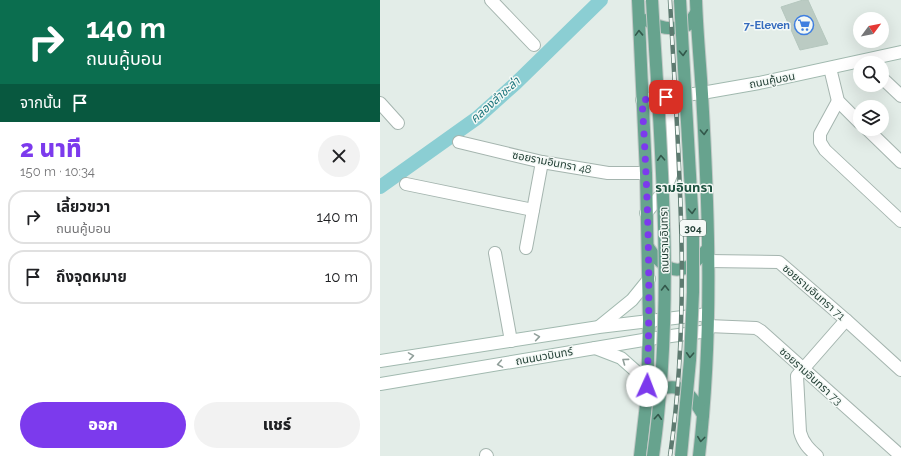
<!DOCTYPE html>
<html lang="th">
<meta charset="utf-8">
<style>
:root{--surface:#fff;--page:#f2f2f2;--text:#202124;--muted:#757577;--line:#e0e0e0;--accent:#7c3aed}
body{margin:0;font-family:Raleway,"Noto Sans Thai",sans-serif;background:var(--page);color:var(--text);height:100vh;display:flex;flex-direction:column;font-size:15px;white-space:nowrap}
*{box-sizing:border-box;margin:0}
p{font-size:13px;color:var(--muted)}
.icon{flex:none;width:22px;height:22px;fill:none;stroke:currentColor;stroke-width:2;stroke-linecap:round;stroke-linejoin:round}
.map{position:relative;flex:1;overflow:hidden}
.details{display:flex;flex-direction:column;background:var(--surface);width:380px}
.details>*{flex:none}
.banner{background:#0b6e4f;color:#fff;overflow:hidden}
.needle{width:26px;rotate:58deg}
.buttons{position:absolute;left:473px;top:12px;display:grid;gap:8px}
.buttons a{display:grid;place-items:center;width:36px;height:36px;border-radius:50%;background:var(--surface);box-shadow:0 4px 16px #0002;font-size:20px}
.pin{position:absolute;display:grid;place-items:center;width:34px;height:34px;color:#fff;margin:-17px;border-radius:8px;box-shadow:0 2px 6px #0006}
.me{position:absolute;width:44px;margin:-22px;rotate:2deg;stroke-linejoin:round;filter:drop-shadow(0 0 3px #0008)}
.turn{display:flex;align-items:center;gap:14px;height:84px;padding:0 20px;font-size:18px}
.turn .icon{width:52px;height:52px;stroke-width:2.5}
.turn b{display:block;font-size:28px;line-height:34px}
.then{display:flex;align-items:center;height:38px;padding:0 20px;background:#0003;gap:8px;font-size:15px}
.round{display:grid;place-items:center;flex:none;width:42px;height:42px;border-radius:21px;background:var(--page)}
.summary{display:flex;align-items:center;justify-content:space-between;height:68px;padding:0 20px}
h1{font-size:24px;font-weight:800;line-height:30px;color:var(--accent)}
.button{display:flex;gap:8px;margin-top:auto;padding:8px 20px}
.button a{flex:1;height:46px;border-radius:24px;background:var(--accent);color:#fff;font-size:16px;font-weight:800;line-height:46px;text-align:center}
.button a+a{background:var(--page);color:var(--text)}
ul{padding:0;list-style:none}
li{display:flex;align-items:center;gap:12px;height:54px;margin:0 8px 6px;padding:0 12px;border:2px solid var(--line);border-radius:16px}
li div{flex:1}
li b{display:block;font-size:15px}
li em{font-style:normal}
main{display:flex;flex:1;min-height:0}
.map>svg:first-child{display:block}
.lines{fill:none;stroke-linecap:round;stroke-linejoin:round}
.canal{stroke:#8bced3;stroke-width:14}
.building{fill:#bbcbc3;stroke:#b5c7be}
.minor-casing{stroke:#a5b5af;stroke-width:14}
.secondary-casing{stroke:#a1b9af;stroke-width:14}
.primary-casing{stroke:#c1c9c6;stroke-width:14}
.minor{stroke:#fff;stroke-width:12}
.secondary{stroke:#fff;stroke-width:12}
.primary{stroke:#67a38e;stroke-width:12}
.rail-casing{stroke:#5d7a70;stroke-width:4.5}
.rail{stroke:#f4f9f6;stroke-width:3;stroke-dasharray:9;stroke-linecap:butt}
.primary-bridge-casing{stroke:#c1c9c6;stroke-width:14;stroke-linecap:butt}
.primary-bridge{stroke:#67a38e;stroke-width:12}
.oneway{stroke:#33584b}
.oneway2{stroke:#909f9a}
.route{stroke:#7c3aed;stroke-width:7;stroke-dasharray:0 12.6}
.labels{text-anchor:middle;stroke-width:3;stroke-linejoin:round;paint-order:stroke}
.shield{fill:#f4f9f6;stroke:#61776f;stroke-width:1}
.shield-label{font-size:10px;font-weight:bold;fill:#223f35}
.shop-label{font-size:11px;font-weight:bold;fill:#366cbe;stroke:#f4f9f6;text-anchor:end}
.street-label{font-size:11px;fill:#223f35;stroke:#f4f9f6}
.water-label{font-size:12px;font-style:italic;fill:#1b757c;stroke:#f4f9f6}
.quarter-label{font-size:13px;font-weight:bold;fill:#1e5240;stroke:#f4f9f6}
</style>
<main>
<section class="details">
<div class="banner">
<div class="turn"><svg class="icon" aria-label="right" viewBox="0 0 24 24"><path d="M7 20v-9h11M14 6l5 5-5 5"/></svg><div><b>140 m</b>ถนนคู้บอน</div></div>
<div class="then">จากนั้น<svg class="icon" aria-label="arrive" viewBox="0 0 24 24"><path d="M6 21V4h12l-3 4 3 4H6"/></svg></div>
</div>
<div class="summary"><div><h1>2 นาที</h1><p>150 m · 10:34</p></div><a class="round"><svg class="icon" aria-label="close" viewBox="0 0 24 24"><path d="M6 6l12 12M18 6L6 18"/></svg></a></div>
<ul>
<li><svg class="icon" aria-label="right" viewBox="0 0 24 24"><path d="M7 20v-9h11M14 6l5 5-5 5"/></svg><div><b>เลี้ยวขวา</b><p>ถนนคู้บอน</p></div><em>140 m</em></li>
<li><svg class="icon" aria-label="arrive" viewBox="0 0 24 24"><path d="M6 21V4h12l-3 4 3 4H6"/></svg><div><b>ถึงจุดหมาย</b></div><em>10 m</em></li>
</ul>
<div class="button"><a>ออก</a><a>แชร์</a></div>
</section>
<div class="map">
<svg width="521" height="456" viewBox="0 0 521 456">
<rect width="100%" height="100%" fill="#e3ede8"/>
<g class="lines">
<path class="canal" d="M0,187L97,118L136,83L221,0"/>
</g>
<path class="building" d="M423,0H428L448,44L420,50L401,7Z"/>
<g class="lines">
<defs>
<g id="minor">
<path d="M111,0L154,45"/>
<path d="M450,68L458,101L480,123"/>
<path d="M502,78L521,96"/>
<path d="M458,101L440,134V142L445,150L521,221"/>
<path d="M0,103L18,123"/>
<path d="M487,129L521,162"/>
<path d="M79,142L162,162L228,173H266"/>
<path d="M26,184L153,210"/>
<path d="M146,248L162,162"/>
<path d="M115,253L131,341"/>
<path d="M328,261L399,262L466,320L521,370"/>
<path d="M328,326L376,328L381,331L521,456"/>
<path d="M106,455L107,456"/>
<path d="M437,456C429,449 423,443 420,432L417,376L466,320"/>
</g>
<g id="secondary">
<path d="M262,100L322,93L379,83L521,52"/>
<path d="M266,213C278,199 288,187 293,169L291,104L298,96"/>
<path d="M220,326L252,300L269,279"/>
<path d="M215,348L241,358L259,374L267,386"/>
<path d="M0,361L219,327L328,314"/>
<path d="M0,384L269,339L328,331"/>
</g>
<g id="primary">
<path d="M258,0L266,173L269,321L267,396L260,456"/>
<path d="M316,0C317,31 320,62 322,94C329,214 333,336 319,456"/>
<path d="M266,20C280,29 293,31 308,25L316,13"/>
<path d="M268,247C289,278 306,276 328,248"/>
<path d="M271,393C300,379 309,391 323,415"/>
</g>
</defs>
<use href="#minor" class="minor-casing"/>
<use href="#secondary" class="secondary-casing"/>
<use href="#primary" class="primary-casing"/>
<use href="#minor" class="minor"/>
<use href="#secondary" class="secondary"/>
<use href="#primary" class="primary"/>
<defs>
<path id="rail" d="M290,0C298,152 312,305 290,456"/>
</defs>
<use href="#rail" class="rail-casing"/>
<use href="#rail" class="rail"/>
<defs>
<g id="primary-bridge">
<path d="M272,0C281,152 295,304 273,456"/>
<path d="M300,0L313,227V292L310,360L301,456"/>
</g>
</defs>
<use href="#primary-bridge" class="primary-bridge-casing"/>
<use href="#primary-bridge" class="primary-bridge"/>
</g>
<defs><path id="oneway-chevron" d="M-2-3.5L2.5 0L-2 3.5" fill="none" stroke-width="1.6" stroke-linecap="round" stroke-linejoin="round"/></defs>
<g class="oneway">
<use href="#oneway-chevron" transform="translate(259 33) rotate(-92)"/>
<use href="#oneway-chevron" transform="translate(303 53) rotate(87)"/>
<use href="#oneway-chevron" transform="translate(324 132) rotate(87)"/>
<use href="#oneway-chevron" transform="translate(281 158) rotate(-93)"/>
<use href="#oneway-chevron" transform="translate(312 211) rotate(87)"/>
<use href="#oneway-chevron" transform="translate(285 288) rotate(-90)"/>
<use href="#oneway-chevron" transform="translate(310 355) rotate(93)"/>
<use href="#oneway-chevron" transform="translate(278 417) rotate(-86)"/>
<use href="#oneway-chevron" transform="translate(321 439) rotate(97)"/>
</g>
<g class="oneway2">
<use href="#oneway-chevron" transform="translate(157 337) rotate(-9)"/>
<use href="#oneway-chevron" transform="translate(31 356) rotate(-9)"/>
<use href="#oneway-chevron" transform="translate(245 361) rotate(-144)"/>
<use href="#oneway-chevron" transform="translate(120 364) rotate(170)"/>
</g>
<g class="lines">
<path class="route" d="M267,386C271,291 268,195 262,100L286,97"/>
</g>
<defs>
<symbol id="supermarket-ring" viewBox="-11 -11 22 22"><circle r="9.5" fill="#f4f9f6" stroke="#3f7fe0" stroke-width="1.5"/><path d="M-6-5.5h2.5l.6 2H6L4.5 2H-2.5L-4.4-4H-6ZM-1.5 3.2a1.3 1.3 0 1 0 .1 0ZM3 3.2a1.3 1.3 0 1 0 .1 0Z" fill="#3f7fe0"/></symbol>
</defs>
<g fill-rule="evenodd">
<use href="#supermarket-ring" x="413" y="14" width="22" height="22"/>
</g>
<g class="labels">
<rect class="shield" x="300" y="220" width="26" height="16" rx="3"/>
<g class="shield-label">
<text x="313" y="232">304</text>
</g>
<g class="shop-label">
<text x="410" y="29">7-Eleven</text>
</g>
<g class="street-label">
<text transform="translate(392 80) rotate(-11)" y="4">ถนนคู้บอน</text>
<text transform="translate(172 162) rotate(11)" y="4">ซอยรามอินทรา 48</text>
<text transform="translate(284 240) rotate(-91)" y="4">ถนนรามอินทรา</text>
<text transform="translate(434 292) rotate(41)" y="4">ซอยรามอินทรา 71</text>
<text transform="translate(164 356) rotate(-10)" y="4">ถนนนวมินทร์</text>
<text transform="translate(431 376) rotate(42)" y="4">ซอยรามอินทรา 73</text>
</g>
<g class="water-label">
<text transform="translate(115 100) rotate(-42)" y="4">คลองลำชะล่า</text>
</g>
<g class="quarter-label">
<text x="304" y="192">รามอินทรา</text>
</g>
</g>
</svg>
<div class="buttons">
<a><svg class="needle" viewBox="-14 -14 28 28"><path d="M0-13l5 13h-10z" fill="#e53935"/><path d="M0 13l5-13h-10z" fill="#757577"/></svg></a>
<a><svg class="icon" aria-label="search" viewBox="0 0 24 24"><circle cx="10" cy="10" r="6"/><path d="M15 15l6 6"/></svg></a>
<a><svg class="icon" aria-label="layers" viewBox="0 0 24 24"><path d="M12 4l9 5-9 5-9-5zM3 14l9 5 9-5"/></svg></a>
</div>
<div class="pin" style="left:286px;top:97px;background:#d93025"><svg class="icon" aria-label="arrive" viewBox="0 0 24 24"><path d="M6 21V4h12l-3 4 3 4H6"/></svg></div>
<svg class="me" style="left:267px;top:386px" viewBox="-20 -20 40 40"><circle r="19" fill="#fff"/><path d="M0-13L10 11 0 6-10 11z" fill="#7c3aed"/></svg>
</div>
</main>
